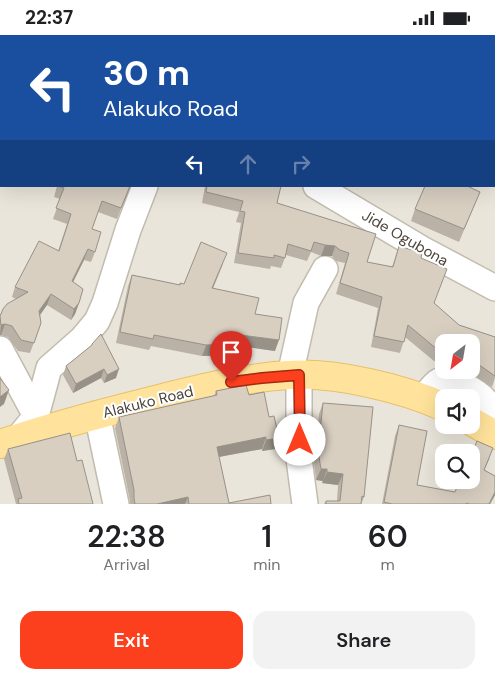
<!DOCTYPE html>
<style>
:root{--surface:#fff;--page:#f2f2f2;--text:#202124;--muted:#757577;--accent:#fc3f1d}
body{margin:0;font-family:"DM Sans",sans-serif;background:var(--page);color:var(--text);height:100vh;display:flex;flex-direction:column;font-size:19px;white-space:nowrap}
*{box-sizing:border-box;margin:0}
p{font-size:16px;color:var(--muted)}
.icon{flex:none;width:28px;height:28px;fill:none;stroke:currentColor;stroke-width:2;stroke-linecap:round;stroke-linejoin:round}
.map{position:relative;height:469px;overflow:hidden}
.drawer{display:flex;flex-direction:column;background:var(--surface);flex:1}
.drawer>*{flex:none}
.hud{position:absolute;left:0px;top:0px;width:495px;height:152px;box-shadow:0 5px 20px #0002;background:#1a4fa0;color:#fff;overflow:hidden}
.needle{width:32px;rotate:211deg}
.buttons{position:absolute;left:435px;top:299px;display:grid;gap:10px}
.buttons a{display:grid;place-items:center;width:45px;height:45px;border-radius:10px;background:var(--surface);box-shadow:0 5px 20px #0002;font-size:25px}
.pin{position:absolute;display:grid;place-items:center;width:42px;height:42px;color:#fff;margin:-51px -21px;border-radius:50% 50% 50% 0;rotate:-45deg;box-shadow:0 0 5px #0007}
.pin .icon{rotate:45deg}
.me{position:absolute;width:55px;margin:-28px;rotate:0deg;stroke-linejoin:round;filter:drop-shadow(0 0 4px #0008)}
.turn{display:flex;align-items:center;gap:18px;height:105px;padding:0 20px;font-size:22px}
.turn .icon{width:65px;height:65px;stroke-width:2.5}
.turn b{display:block;font-size:35px;line-height:42px}
.lanes{display:flex;align-items:center;height:48px;padding:0 20px;background:#0003;justify-content:center;gap:25px;direction:ltr}
.lanes .off{opacity:.35}
.eta{display:flex;justify-content:space-evenly;align-items:center;height:85px;text-align:center}
.eta b{font-size:30px;font-weight:600;line-height:35px}
.primary-button{display:flex;gap:10px;margin-top:auto;padding:10px 20px}
.primary-button a{flex:1;height:58px;border-radius:15px;background:var(--accent);color:#fff;font-size:20px;font-weight:600;line-height:58px;text-align:center}
.primary-button a+a{background:var(--page);color:var(--text)}
.status{display:flex;justify-content:space-between;align-items:center;height:35px;padding:0 25px;background:var(--surface);direction:ltr}
.status svg{height:14px;fill:currentColor}
.map>svg:first-child{display:block}
.residential{fill:#eae5da;fill-rule:evenodd}
.lines{fill:none;stroke-linecap:round;stroke-linejoin:round}
.minor-casing{stroke:#c2bbae;stroke-width:28}
.major-casing{stroke:#e6c16a;stroke-width:30}
.minor{stroke:#fff;stroke-width:25}
.major{stroke:#ffe39c;stroke-width:28}
.wall{fill:#bab2a6}
.shaded-wall{fill:#979187}
.building{fill:#d8cfc1;stroke:#979187}
.route-casing{stroke:#a42913;stroke-width:12}
.route{stroke:#fc3f1d;stroke-width:9}
.labels{text-anchor:middle;stroke-width:4;stroke-linejoin:round;paint-order:stroke}
.street-label{font-size:15px;fill:#4b4439;stroke:#fff}
</style>
<div class="status"><b>22:37</b><svg viewBox="0 0 49 12"><path d="M0 12V9h3v3zM5 12V6h3v6zM10 12V3h3v9zM15 12V0h3v12zM26 1h20v11H26zM47 4h2v5h-2z"/></svg></div>
<div class="map">
<svg width="495" height="469" viewBox="0 0 495 469">
<rect width="100%" height="100%" fill="#f6f3ec"/>
<path class="residential" d="M0,0H495V469H0ZM1,1H494V151H1ZM444,308H471V335H444ZM444,362H471V390H444ZM444,418H471V445H444Z"/>
<g class="lines">
<defs>
<g id="minor">
<path d="M479,0L482,1"/>
<path d="M0,75H1"/>
<path d="M316,151L422,214L495,253"/>
<path d="M0,314L36,381"/>
<path d="M290,340L306,268L325,234"/>
<path d="M299,340V424L305,469"/>
<path d="M423,364C427,359 433,349 439,346C450,340 481,358 487,368C492,376 489,387 488,396"/>
<path d="M97,379L116,469"/>
<path d="M18,403L36,381L49,333L82,304L97,286L105,268L128,195L145,151"/>
</g>
<g id="major">
<path d="M471,386L495,400"/>
<path d="M0,409C47,393 95,380 143,368C191,356 239,343 288,340C334,337 403,353 444,372"/>
</g>
</defs>
<use href="#minor" class="minor-casing"/>
<use href="#major" class="major-casing"/>
<use href="#minor" class="minor"/>
<use href="#major" class="major"/>
</g>
<g class="wall">
<path d="M46,0H170V1H49Z"/>
<path d="M57,151H130L117,184L98,177L92,194L95,217L91,227L84,225L73,247L79,268L75,279L71,285L47,270L40,280L41,288L30,318L18,316L8,302L0,300V282L16,264L12,262L15,252L58,216L67,189L53,184L60,164L54,162Z"/>
<path d="M205,151H281L277,168L367,227L392,232L399,211L421,223L434,268L459,290L495,302V343L492,352L471,338L462,335H471V308H444V329L434,326L405,302L400,318L371,312L378,273L336,259L345,228L336,226L332,221H321L311,217L307,226L286,220L281,233L271,231L270,234L234,228L241,188L236,187L239,177L202,168Z"/>
<path d="M475,169L459,207L411,186L415,174Z"/>
<path d="M223,229L213,254L255,279L275,316L240,311L237,320L202,321L151,311L149,315L116,308L128,251L132,240L180,250L184,249Z"/>
<path d="M92,309L116,343L104,348L101,343L73,358L63,340L66,331L91,311Z"/>
<path d="M216,356L249,360L269,382L279,403L275,414L262,416V414L219,422L229,468L271,469H130V466L115,393L119,382L214,361Z"/>
<path d="M323,368L364,462L361,469H324L326,466H337L338,450L322,448L323,446L316,445L314,428L319,379Z"/>
<path d="M399,390L417,450L455,457L490,423L484,435L495,441V460L490,469H382L395,401Z"/>
<path d="M8,414L77,426L93,469H16L4,424Z"/>
</g>
<g class="shaded-wall">
<path d="M325,210L335,211L332,221H321Z"/>
<path d="M88,214L84,225L68,257L72,246Z"/>
<path d="M51,259L47,270L35,287L39,276Z"/>
<path d="M79,268L75,279L71,285L74,274Z"/>
<path d="M5,289L1,300H0L1,290Z"/>
<path d="M240,300L279,305L275,316L240,311L237,320L202,321L206,310Z"/>
<path d="M104,334L101,343L73,358L76,349Z"/>
<path d="M119,334L116,343L104,348L107,340Z"/>
<path d="M9,355L4,369L0,372V362Z"/>
<path d="M266,402L262,414L213,423L217,412Z"/>
<path d="M279,403L275,414L262,416L266,405Z"/>
<path d="M321,434H327L323,446L316,445Z"/>
<path d="M327,437L343,439L338,450L322,448Z"/>
<path d="M495,457V460L490,469H489Z"/>
<path d="M188,462L185,469H157Z"/>
</g>
<g class="building">
<rect x="68" y="0" width="102" height="1"/>
<path d="M177,0H242L245,1H180Z"/>
<path d="M273,0H373L372,1H272Z"/>
<path d="M413,0H453L455,1H412Z"/>
<path d="M58,151H130L121,173L102,166L92,194L101,197L95,217L88,214L72,246L83,254L79,268L74,274L51,259L39,276L41,288L34,308L21,305L12,291L5,289L1,290L0,281L3,274L7,269L28,257L15,252L39,206L59,216L71,179L56,173L64,153Z"/>
<path d="M207,151H281L277,168L376,199L367,227L393,232L399,211L422,218L421,223L447,234L434,268L459,290L495,302V341L475,327L471,326V308H444V317L438,315L408,290L404,307L374,301L382,262L340,248L349,218L340,215L335,211L325,210L314,207L311,216L288,209L285,223L274,220V223L238,218L245,177L240,176L243,166L206,157Z"/>
<path d="M425,151H467L480,157L464,194L415,174Z"/>
<path d="M201,207L227,218L212,253L259,263L255,279L282,283L279,305L240,300L241,309L206,310L154,300L153,304L120,297L132,240L180,250V248L184,249Z"/>
<path d="M101,299L119,334L107,340L104,334L76,349L66,331L92,310V309Z"/>
<path d="M0,343L9,355L0,362Z"/>
<path d="M246,350L249,360L264,357L269,382L274,381L279,403L266,405V402L217,412L229,468L270,460L271,469H189L188,462L157,469H135L134,463V455L119,382L217,360L216,356Z"/>
<path d="M323,368L373,372L364,462L362,461L361,469H326V466H340L343,439L327,437V434H321L318,416Z"/>
<path d="M399,390L427,396L417,450L455,457L460,445H471V420L477,406L493,413L484,435L495,441V457L489,469H469L467,468L466,469H392L384,467Z"/>
<path d="M70,398L77,426L82,425L93,469H19L18,464L22,463L8,414Z"/>
</g>
<g class="lines">
<defs>
<path id="route" d="M231,347L262,343L299,340L300,405"/>
</defs>
<use href="#route" class="route-casing"/>
<use href="#route" class="route"/>
</g>
<g class="labels">
<g class="street-label">
<text transform="translate(405 203) rotate(30)" y="5">Jide Ogubona</text>
<text transform="translate(148 367) rotate(-14)" y="5">Alakuko Road</text>
</g>
</g>
</svg>
<div class="buttons">
<a><svg class="needle" viewBox="-14 -14 28 28"><path d="M0-13l5 13h-10z" fill="#e53935"/><path d="M0 13l5-13h-10z" fill="#757577"/></svg></a>
<a><svg class="icon" aria-label="sound" viewBox="0 0 24 24"><path d="M4 9h4l5-4v14l-5-4H4zM17 9q2 3 0 6"/></svg></a>
<a><svg class="icon" aria-label="search" viewBox="0 0 24 24"><circle cx="10" cy="10" r="6"/><path d="M15 15l6 6"/></svg></a>
</div>
<div class="pin" style="left:231px;top:347px;background:#d93025"><svg class="icon" aria-label="arrive" viewBox="0 0 24 24"><path d="M6 21V4h12l-3 4 3 4H6"/></svg></div>
<svg class="me" style="left:300px;top:405px" viewBox="-20 -20 40 40"><circle r="19" fill="#fff"/><path d="M0-13L10 11 0 6-10 11z" fill="#fc3f1d"/></svg>
<div class="hud">
<div class="turn"><svg class="icon" aria-label="left" viewBox="0 0 24 24"><path d="M17 20v-9H6M10 6l-5 5 5 5"/></svg><div><b>30 m</b>Alakuko Road</div></div>
<div class="lanes"><svg class="icon" aria-label="left" viewBox="0 0 24 24"><path d="M17 20v-9H6M10 6l-5 5 5 5"/></svg><svg class="icon off" aria-label="ahead" viewBox="0 0 24 24"><path d="M12 20V5M6 11l6-6 6 6"/></svg><svg class="icon off" aria-label="right" viewBox="0 0 24 24"><path d="M7 20v-9h11M14 6l5 5-5 5"/></svg></div>
</div>
</div>
<section class="drawer">
<div class="eta">
<div><b>22:38</b><p>Arrival</p></div>
<div><b>1</b><p>min</p></div>
<div><b>60</b><p>m</p></div>
</div>
<div class="primary-button"><a>Exit</a><a>Share</a></div>
</section>
